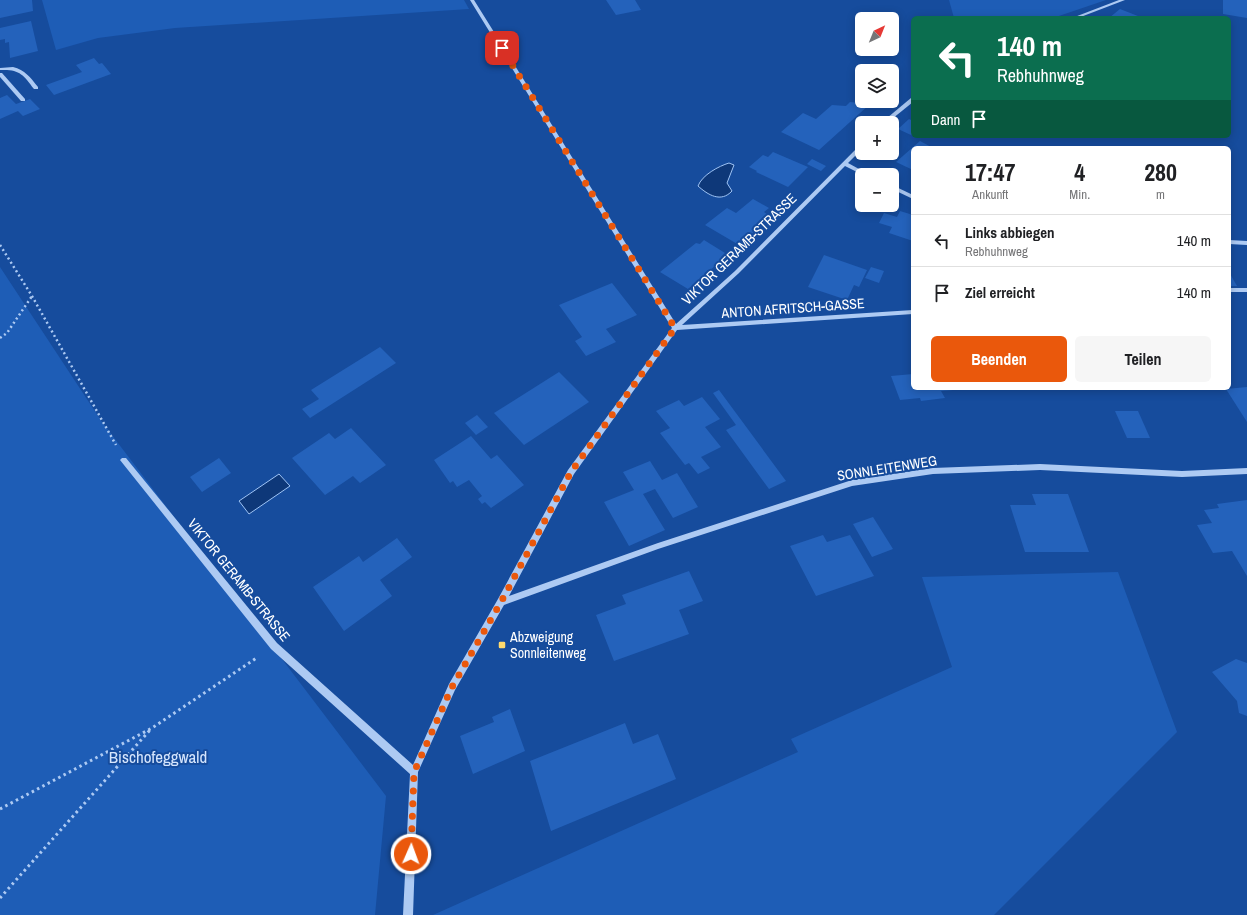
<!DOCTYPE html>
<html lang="de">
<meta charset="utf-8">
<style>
:root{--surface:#fff;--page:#f6f6f6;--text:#202124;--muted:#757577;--line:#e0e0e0;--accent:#ea580c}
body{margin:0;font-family:"Archivo Narrow",sans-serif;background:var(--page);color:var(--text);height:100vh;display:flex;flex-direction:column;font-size:15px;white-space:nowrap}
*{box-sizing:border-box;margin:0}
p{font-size:13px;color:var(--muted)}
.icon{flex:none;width:22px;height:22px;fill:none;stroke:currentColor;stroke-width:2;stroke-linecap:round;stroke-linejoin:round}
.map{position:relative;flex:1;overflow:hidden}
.panel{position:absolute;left:911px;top:146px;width:320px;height:244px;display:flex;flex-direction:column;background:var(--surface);border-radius:6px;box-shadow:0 2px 10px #0003}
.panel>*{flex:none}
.banner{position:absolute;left:911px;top:16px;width:320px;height:122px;border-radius:6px;box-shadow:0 2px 10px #0003;background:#0b6e4f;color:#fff;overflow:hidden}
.needle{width:26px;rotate:43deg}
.buttons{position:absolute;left:855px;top:12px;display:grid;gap:8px}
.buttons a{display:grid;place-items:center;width:44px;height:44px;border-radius:6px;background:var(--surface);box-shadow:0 2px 10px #0003;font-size:20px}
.pin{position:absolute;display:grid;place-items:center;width:34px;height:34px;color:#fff;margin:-17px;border-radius:8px;box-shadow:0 2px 6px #0006}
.me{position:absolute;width:44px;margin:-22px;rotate:2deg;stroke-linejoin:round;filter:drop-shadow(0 0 3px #0008)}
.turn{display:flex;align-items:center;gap:14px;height:84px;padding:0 20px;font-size:18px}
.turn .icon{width:52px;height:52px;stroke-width:2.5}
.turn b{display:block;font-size:28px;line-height:34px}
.then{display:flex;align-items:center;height:38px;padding:0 20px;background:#0003;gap:8px;font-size:15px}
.eta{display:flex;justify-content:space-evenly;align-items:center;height:68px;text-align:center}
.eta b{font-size:24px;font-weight:700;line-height:28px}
.button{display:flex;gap:8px;margin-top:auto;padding:8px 20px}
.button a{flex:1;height:46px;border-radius:6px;background:var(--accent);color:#fff;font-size:16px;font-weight:700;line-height:46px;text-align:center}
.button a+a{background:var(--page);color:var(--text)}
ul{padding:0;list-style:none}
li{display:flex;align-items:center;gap:12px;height:52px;padding:0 20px;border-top:1px solid var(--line)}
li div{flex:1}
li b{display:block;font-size:15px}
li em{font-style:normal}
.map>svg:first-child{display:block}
.green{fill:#1e5db6}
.water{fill:#0e3879;stroke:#9fc4f5}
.building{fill:#2462bb}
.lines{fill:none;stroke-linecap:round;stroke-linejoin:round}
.path-far1{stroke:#adcaf3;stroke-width:2.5;stroke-dasharray:2 3;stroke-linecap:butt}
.path{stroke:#adcaf3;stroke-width:3;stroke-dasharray:2.5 3.5;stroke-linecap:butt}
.minor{fill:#adcaf3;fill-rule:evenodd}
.route{stroke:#ea580c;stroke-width:7;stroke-dasharray:0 12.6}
.poi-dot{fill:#ffda6e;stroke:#164c9d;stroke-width:1.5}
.labels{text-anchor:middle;stroke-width:4;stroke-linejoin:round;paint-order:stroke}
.street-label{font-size:14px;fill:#fff;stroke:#164c9d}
.poi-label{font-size:14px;fill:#fff;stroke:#164c9d;text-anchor:start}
.near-park-label{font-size:17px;fill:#d5e5fd;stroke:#164c9d}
</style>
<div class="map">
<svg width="1247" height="915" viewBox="0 0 1247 915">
<rect width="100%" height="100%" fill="#164c9d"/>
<g class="green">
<path d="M42,0H464L469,9L175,28L98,38L56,50Z"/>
<path d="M949,0H1106L1053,18H954Z"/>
<path d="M0,267L102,422L386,796L375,915H0Z"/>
<path d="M1118,572L1177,732L994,915H433L798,752L791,739L952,667L922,577Z"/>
</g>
<g class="water">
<path d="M729,163L734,165L727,183L732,191C721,203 708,195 698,186C702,175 719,166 729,163Z"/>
<path d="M279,474L290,486L249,514L239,501Z"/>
</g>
<g class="building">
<path d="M0,0H32L33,11L0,18Z"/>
<path d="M606,0H635L641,10L616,15Z"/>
<path d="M1223,0H1247V18L1223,14Z"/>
<path d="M1120,9L1143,18H1109Z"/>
<path d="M31,21L38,51L10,58L9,42L5,43V39L0,40V28Z"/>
<path d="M94,58L99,64L102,63L111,74L54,95L46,85L82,72L76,65Z"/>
<path d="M7,95L16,104L30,99L40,109L23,116L18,111L0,119V98Z"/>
<path d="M850,102L870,104L819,150L781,132L803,113L816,119L832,105L846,106Z"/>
<path d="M909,119L913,121V133L911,135L898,129Z"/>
<path d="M920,141L933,148H913V170L896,162Z"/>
<path d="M773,152L808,167L788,187L756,172L757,171L749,167L763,155L768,157Z"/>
<path d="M812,159L826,166L821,171L807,164Z"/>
<path d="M753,199L769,208L764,212L768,215L760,221L763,223L751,229L755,231L739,245L705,225L727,208L736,213Z"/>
<path d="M900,211L913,215V241L889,233L892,227L879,223L884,213L897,217Z"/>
<path d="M704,240L725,253L721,257L723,259L688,289L660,272L696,243L700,244Z"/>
<path d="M824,255L867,270L859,287L854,285L847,300L808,287Z"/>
<path d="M871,267L884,271L879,283L865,278Z"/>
<path d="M1229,272L1237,286H1229Z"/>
<path d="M612,283L637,315L606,329L616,342L586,356L575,341L582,337L559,305Z"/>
<path d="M380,347L396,363L310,418L302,409L319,399L311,390Z"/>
<path d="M559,372L589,402L524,445L494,413Z"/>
<path d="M913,374V388H952L953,390L941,391L945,398L921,401L920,398L900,400L891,376Z"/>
<path d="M1247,387V422L1226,389Z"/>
<path d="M719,390L786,481L769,489L726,430L736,425L713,393Z"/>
<path d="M702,397L720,419L705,427L721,447L701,457L710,468L698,474L689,463L685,465L660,433L670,428L656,411L679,400L684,406Z"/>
<path d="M1115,411H1138L1150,438H1127Z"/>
<path d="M477,415L488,427L476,435L465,423Z"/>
<path d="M351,428L386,465L360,483L353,476L325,495L292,458L329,433L335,439Z"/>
<path d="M471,436L491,459L497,455L524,485L491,508L485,502L482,504L478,499L482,496L469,480L457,487L453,481L450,483L434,460Z"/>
<path d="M219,458L231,473L202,492L190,477Z"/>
<path d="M650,461L662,480L677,473L698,507L673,518L655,489L643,494L665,530L629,546L604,502L634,490L623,472Z"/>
<path d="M1032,494H1068L1089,552H1025L1010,505H1036Z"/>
<path d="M1247,500V576L1232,551L1213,553L1197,525L1212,523L1204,510L1219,508L1217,504Z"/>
<path d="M873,517L893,549L872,557L853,524Z"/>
<path d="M823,535L827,542L850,535L874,576L816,596L790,546Z"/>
<path d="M397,538L412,557L380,580L392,596L344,631L313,587L359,556L363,562Z"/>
<path d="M689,571L703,601L679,610L689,634L614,661L596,615L626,604L622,595Z"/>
<path d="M1236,659L1247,663V716L1239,713L1237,701L1212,672Z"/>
<path d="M510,709L525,751L473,774L460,736L494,722L492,717Z"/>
<path d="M625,723L633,744L658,734L676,779L551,831L530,761Z"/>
</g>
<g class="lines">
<g class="path-far1">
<path d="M0,245L32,296L116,445"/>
<path d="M0,338L7,333L32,296"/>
</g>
<g class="path">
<path d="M0,809L152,728L258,657"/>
<path d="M0,898L150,730"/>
</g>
<g class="minor">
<path d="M470,0H474L676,324L735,271L860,145L862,144V149L848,163L870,175H863L845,166L739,273L682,325L913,310V314L677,330L574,474L509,596L658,543L852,480L933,468L1040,464L1182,471L1247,468V474L1182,477L1040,470L933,474L852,486L658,549L504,605L455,690L418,772L413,915H403L410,774L271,649L120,460L122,458H126L277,643L413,765L449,684L498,599L568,470L672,328Z"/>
<path d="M1119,0H1125L1078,18H1072Z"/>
<path d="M13,67C25,70 30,77 38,87V89H34C23,74 19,69 0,70V68Z"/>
<path d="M0,73H2L25,99V101H21L0,77Z"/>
<path d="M911,98H913V102L887,123H881Z"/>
<path d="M892,185L913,195V199L892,189Z"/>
<path d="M1229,240L1247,241V245L1229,244Z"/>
<rect x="1229" y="288" width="18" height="4"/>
</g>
</g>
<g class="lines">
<path class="route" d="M411,854L414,772L452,687L501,602L571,472L675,328L502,48"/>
</g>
<rect class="poi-dot" x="498" y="641" width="8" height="8" rx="2"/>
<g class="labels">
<g class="street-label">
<text transform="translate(739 249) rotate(-44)" y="5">VIKTOR GERAMB-STRASSE</text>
<text transform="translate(793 308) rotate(-4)" y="5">ANTON AFRITSCH-GASSE</text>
<text transform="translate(887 468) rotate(-9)" y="5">SONNLEITENWEG</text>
<text transform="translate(239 580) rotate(51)" y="5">VIKTOR GERAMB-STRASSE</text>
</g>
<g class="poi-label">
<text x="510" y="642">Abzweigung<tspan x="510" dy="16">Sonnleitenweg</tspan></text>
</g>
<g class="near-park-label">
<text x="158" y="763">Bischofeggwald</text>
</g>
</g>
</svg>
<div class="buttons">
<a><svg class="needle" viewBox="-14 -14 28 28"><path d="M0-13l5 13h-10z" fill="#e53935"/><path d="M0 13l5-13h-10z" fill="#757577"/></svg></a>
<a><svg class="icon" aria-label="layers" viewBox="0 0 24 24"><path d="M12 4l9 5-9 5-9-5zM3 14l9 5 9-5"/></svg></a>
<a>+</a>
<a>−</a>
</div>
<div class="pin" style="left:502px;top:48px;background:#d93025"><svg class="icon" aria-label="arrive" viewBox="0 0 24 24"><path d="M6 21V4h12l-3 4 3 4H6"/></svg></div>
<svg class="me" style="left:411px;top:854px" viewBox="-20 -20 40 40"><circle r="17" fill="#ea580c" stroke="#fff" stroke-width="3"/><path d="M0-11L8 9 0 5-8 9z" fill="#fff"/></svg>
<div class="banner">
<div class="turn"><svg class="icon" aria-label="left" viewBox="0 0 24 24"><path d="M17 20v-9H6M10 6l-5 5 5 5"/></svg><div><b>140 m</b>Rebhuhnweg</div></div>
<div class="then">Dann<svg class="icon" aria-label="arrive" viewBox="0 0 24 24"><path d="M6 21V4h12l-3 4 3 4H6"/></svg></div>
</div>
<section class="panel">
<div class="eta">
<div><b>17:47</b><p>Ankunft</p></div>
<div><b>4</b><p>Min.</p></div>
<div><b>280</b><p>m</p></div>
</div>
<ul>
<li><svg class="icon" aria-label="left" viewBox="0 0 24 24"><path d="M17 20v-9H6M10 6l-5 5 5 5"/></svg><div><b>Links abbiegen</b><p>Rebhuhnweg</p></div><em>140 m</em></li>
<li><svg class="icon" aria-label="arrive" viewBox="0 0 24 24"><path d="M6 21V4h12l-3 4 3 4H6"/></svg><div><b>Ziel erreicht</b></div><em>140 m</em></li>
</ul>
<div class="button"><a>Beenden</a><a>Teilen</a></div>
</section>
</div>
